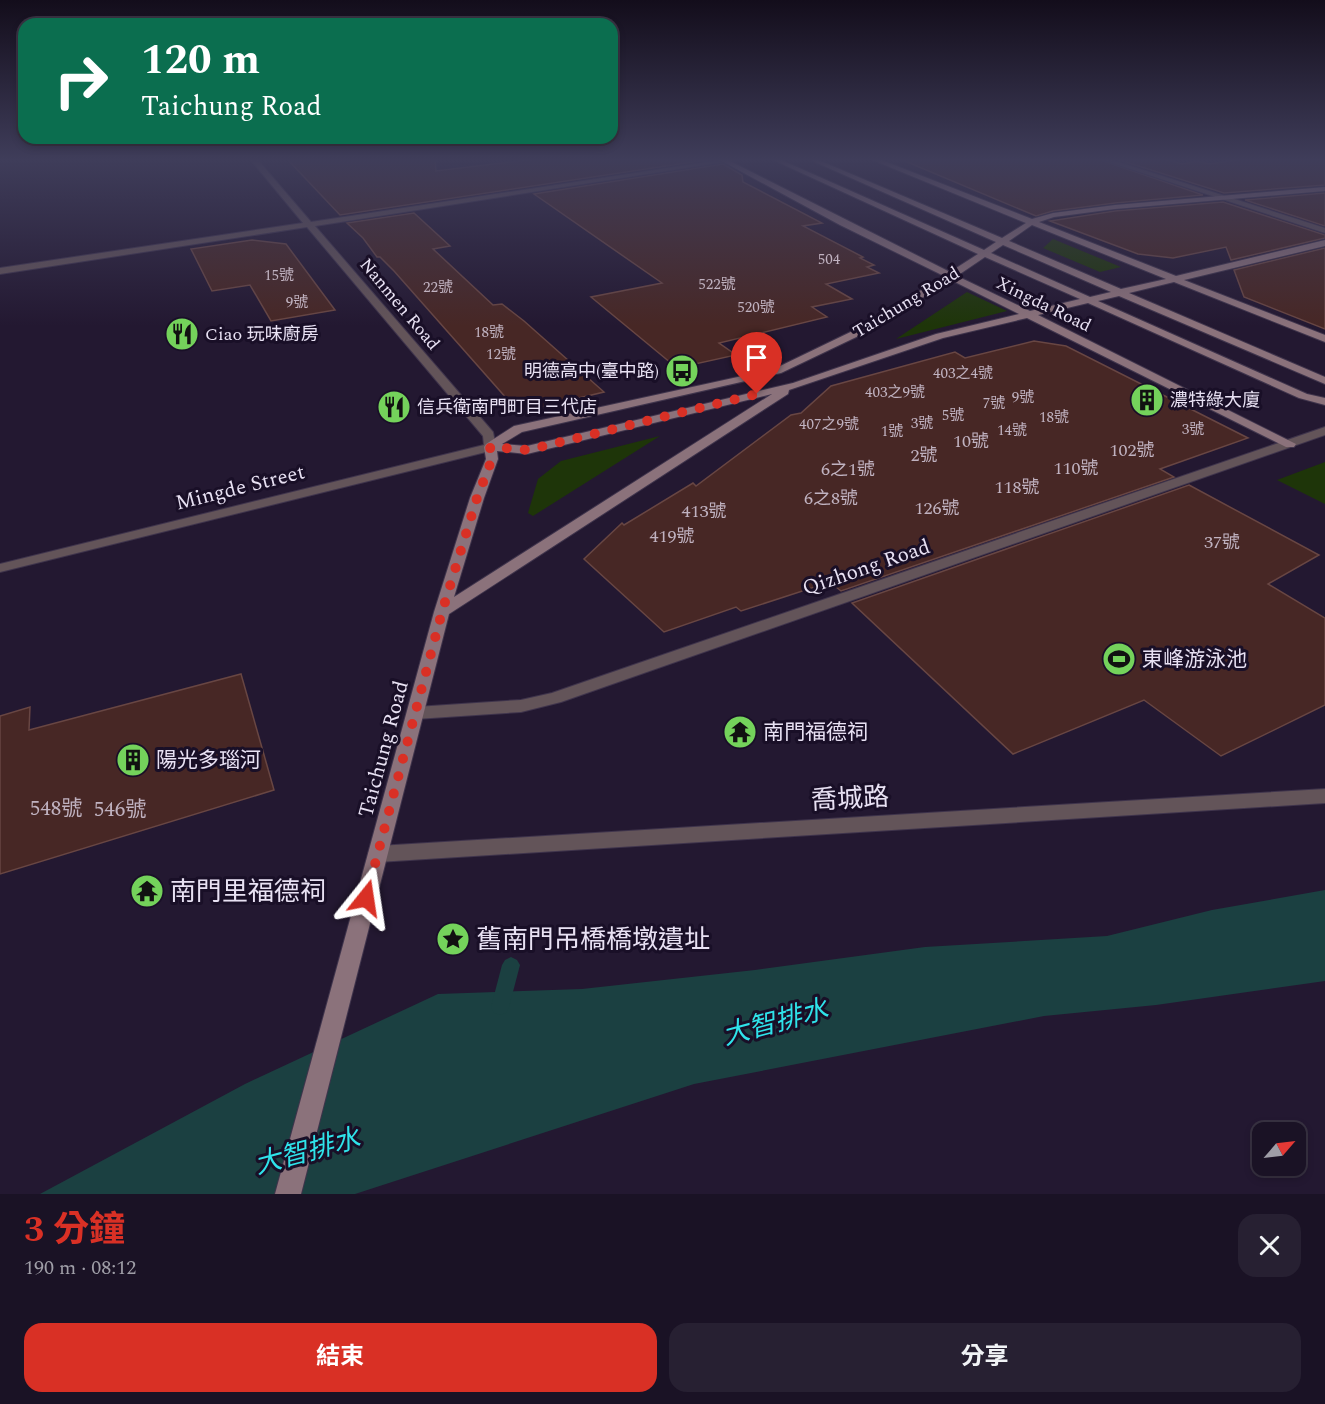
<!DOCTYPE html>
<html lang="zh-TW">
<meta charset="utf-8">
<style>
:root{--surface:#1a1225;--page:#272032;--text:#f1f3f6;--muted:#9f9ea7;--line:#383242;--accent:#d93025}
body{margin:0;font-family:Spectral,"Noto Sans TC",serif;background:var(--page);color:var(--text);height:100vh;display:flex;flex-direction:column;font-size:22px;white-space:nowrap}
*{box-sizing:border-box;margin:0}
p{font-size:20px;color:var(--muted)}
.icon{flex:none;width:33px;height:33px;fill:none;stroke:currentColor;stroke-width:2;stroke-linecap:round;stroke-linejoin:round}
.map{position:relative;height:1194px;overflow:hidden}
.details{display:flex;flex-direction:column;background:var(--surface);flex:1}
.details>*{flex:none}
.guide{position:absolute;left:18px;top:18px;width:600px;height:126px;border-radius:18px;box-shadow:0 3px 9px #0003,0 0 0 2px var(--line);background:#0b6e4f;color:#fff;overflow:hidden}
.needle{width:39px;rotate:62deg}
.buttons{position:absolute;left:1252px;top:1122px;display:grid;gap:12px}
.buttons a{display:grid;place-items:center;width:54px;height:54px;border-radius:12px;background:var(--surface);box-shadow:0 3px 9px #0003,0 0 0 2px var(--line);font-size:30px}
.pin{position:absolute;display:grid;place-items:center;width:51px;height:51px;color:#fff;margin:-62px -26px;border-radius:50% 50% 50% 0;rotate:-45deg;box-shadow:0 0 6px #0007}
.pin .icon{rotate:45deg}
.me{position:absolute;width:66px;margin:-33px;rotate:15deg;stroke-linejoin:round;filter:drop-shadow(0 0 4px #0008)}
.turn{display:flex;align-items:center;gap:21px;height:126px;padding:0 24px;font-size:27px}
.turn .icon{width:78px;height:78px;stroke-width:2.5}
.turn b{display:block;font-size:42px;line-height:51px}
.round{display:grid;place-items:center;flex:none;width:63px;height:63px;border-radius:18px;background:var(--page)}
.headline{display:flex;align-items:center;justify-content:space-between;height:102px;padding:0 24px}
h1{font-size:36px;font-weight:700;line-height:45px;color:var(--accent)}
.primary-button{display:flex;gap:12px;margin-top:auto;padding:12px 24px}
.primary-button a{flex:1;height:69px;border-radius:18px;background:var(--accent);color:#fff;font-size:24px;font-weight:700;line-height:69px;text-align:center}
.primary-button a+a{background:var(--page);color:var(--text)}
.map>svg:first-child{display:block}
.green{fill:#1e3509}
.water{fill:#1b4041}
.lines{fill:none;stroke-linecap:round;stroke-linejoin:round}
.stream{fill:#1b4041;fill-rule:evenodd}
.building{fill:#472725;stroke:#684643;stroke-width:1.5}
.street-casing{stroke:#3f344c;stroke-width:2}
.secondary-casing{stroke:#3f344c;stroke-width:2}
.street{fill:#635459;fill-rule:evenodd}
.secondary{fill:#8b727b;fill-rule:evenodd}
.route{stroke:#d93025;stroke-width:10;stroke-dasharray:0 18}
.labels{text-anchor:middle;stroke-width:6;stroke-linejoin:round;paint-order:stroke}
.far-number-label{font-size:15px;fill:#c0b2c0}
.far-street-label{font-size:18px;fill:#e8e1f3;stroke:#190f27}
.far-poi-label{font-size:18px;fill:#e8e1f3;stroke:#190f27;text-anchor:start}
.number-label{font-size:18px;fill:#c0b2c0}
.street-label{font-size:21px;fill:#e8e1f3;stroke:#190f27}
.poi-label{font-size:21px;fill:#e8e1f3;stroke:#190f27;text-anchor:start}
.near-number-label{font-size:21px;fill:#c0b2c0}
.near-street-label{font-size:26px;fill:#e8e1f3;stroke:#190f27}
.near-poi-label{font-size:26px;fill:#e8e1f3;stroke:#190f27;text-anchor:start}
.near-water-label{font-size:27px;font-style:italic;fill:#2fe3ea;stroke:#190f27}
</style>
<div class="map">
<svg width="1325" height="1194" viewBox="0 0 1325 1194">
<rect width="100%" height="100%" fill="#231831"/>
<g class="green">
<path d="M1053,239L1121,267L1100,272L1043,248Z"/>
<path d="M967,292L1007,311L896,339Z"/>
<path d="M660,436L533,516L528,513L538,479L561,461Z"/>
<path d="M1325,462V504L1277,480Z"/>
</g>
<path class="water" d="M1325,890V981L1156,1005L1044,1016L694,1084L355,1194H40L245,1084L438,994L582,989L755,970L925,947L1107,936L1212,910Z"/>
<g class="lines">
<path class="stream" d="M511,957L517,960L520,965L509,1007L506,1013L500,1015L494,1013L491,1007L502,965L505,960Z"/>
</g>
<g class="building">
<path d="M287,159H435L436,171L534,159H713L340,215Z"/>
<path d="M900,159H1098L1203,195L1115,203L1053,211L1036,216Z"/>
<path d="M1116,159H1165L1182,164L1198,161L1209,164L1243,159H1325V185L1224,193Z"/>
<path d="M723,164L742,175L743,182L822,223L803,226L863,257L860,258L874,265L867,267L879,273L826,284L852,299L812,307L827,317L719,343L736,355L677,368L591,297L662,283L534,194Z"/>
<path d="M1325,193V226L1245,200Z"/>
<path d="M1223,202L1325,235V238L1231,260L1226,247L1173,258L1138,254L1050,221L1115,211Z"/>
<path d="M414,213L450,246L433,249L493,305L502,304L524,321L604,392L541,407L508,400L394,271L380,257H377L363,238L347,223Z"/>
<path d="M252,240L286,244L335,310L271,321L250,285L212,291L191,249Z"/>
<path d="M1325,248V329L1244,297L1234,270Z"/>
<path d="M1034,341L1066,346L1248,438L1160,469L1174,477L841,591L830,582L741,611L736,607L664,632L584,559L622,523L624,525L693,483L696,486L791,415L801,413L831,386L955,352L965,358Z"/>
<path d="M1189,485L1319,555L1268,584L1325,618V705L1221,756L1144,700L1013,754L852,603Z"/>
<path d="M241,674L274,790L0,874V716L30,707L29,730Z"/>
</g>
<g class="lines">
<defs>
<g id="street">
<path d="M250,159H257L311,222L727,159H743L315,226L493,432L496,447L494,450L0,572V564L484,445L483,436L307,227L0,274V268L303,223Z"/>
<path d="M1100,159H1109L1325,228V233Z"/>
<path d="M1325,427V435L561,702L521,712L416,719L410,717L407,713L410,709L416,707L521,700L552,693Z"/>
<path d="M1325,789V803L378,862L371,860L368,854L371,848L378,846Z"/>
</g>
<path id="secondary" d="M718,159H726L950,272L978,254L771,159H779L984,250L996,242L808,159H816L1002,238L1026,223L870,159H879L1032,219L1053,213L1115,205L1325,187V191L1115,209L1054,217L1039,222L1176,276L1325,240V246L1184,280L1325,335V342L1174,282L1129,293L1325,377V384L1119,296L1098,301L1307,394L1325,398V405L1299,398L1088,303L1038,315L1296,444L1294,447H1286L1027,318L943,338L789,390L788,394L449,614L301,1194H275L434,612L470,498L486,459L484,447L486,444L514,426L774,369L863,326L944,276L840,225ZM1032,225L1166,279L1121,289L1009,241ZM1003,245L1111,292L1090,297L991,253ZM985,257L1080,299L1030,311L957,276ZM951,280L1019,314L936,334L793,383L527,446L502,444L522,432L781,373L871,330ZM772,394L454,597L484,498L498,459L497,451L527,454Z"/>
</defs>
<use href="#street" class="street-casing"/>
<use href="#secondary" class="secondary-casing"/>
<use href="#street" class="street"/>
<use href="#secondary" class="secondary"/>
</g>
<linearGradient id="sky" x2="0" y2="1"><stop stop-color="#130d1b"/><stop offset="0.49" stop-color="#3f3d5a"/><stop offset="1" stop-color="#3f3d5a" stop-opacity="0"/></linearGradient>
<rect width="1325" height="326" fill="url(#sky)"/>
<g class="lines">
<path class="route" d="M366,898L442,612L477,498L492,459L490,447L528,450L757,394"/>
</g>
<defs>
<symbol id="restaurant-disc" viewBox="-11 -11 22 22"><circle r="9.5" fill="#74d25b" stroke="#190f27"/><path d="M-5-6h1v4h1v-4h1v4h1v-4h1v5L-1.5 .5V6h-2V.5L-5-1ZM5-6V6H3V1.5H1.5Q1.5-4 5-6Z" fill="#111"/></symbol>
<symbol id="bus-disc" viewBox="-11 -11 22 22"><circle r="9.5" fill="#74d25b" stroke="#190f27"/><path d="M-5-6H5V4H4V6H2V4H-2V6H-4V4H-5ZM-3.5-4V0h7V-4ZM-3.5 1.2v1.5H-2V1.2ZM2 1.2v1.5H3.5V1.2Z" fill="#111"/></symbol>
<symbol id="building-disc" viewBox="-11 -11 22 22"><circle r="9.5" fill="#74d25b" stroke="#190f27"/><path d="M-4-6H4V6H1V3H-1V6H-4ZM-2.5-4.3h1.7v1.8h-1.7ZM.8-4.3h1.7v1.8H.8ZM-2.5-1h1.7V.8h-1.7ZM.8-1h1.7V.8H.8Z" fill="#111"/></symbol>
<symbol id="stadium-disc" viewBox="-11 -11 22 22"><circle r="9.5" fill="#74d25b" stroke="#190f27"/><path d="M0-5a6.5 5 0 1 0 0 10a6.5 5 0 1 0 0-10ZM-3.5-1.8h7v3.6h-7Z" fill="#111"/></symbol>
<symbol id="temple-disc" viewBox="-11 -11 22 22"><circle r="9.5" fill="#74d25b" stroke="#190f27"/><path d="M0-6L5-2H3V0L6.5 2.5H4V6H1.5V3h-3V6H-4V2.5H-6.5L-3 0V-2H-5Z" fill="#111"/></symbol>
<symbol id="sight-disc" viewBox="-11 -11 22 22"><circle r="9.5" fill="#74d25b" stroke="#190f27"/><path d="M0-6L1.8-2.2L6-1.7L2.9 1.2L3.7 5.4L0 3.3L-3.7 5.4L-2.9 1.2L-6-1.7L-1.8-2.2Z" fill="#111"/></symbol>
</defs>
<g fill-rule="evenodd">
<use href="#restaurant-disc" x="163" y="315" width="38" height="38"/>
<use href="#bus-disc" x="663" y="352" width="38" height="38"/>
<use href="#building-disc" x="1128" y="381" width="38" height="38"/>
<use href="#restaurant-disc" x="375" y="388" width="38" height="38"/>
<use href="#stadium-disc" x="1100" y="640" width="38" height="38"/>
<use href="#temple-disc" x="721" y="713" width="38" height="38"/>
<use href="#building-disc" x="114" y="741" width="38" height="38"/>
<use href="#temple-disc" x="128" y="872" width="38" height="38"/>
<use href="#sight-disc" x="434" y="920" width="38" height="38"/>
</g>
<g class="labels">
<g class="far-number-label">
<text x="829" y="264">504</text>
<text x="279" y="280">15號</text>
<text x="717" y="289">522號</text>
<text x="438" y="292">22號</text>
<text x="297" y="307">9號</text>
<text x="756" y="312">520號</text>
<text x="489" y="337">18號</text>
<text x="501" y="359">12號</text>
<text x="963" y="378">403之4號</text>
<text x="895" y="397">403之9號</text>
<text x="1023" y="402">9號</text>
<text x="994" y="408">7號</text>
<text x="953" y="420">5號</text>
<text x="1054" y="422">18號</text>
<text x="922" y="428">3號</text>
<text x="829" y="429">407之9號</text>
<text x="1193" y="434">3號</text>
<text x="1012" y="435">14號</text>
<text x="892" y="436">1號</text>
</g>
<g class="far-street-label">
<text transform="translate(906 302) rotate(-31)" y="6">Taichung Road</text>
<text transform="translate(400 304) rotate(50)" y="6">Nanmen Road</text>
<text transform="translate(1044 304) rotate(26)" y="6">Xingda Road</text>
</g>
<g class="far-poi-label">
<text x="205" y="340">Ciao 玩味廚房</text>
<text x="659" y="377" text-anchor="end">明德高中(臺中路)</text>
<text x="1170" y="406">濃特綠大廈</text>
<text x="417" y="413">信兵衛南門町目三代店</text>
</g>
<g class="number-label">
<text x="971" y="447">10號</text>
<text x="1132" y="456">102號</text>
<text x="924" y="461">2號</text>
<text x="1076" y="474">110號</text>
<text x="848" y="475">6之1號</text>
<text x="1017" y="493">118號</text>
<text x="831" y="504">6之8號</text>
<text x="937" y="514">126號</text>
<text x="704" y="517">413號</text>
<text x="672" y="542">419號</text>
<text x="1222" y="548">37號</text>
</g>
<g class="street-label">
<text transform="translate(240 487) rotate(-14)" y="7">Mingde Street</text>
<text transform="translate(866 567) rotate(-19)" y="7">Qizhong Road</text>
<text transform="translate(383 749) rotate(-75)" y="7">Taichung Road</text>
</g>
<g class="poi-label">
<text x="1142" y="666">東峰游泳池</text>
<text x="763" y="739">南門福德祠</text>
<text x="156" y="767">陽光多瑙河</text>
</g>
<g class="near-number-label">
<text x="56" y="815">548號</text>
<text x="120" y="816">546號</text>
</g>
<g class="near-street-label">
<text transform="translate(850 798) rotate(-3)" y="9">喬城路</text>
</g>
<g class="near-poi-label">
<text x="170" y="900">南門里福德祠</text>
<text x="476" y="948">舊南門吊橋橋墩遺址</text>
</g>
<g class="near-water-label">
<text transform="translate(775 1022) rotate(-15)" y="9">大智排水</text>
<text transform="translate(307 1151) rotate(-15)" y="9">大智排水</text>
</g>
</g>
</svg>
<div class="buttons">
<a><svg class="needle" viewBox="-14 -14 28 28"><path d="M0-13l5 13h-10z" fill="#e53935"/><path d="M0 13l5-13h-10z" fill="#9f9ea7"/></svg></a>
</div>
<div class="pin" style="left:757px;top:394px;background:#d93025"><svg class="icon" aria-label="arrive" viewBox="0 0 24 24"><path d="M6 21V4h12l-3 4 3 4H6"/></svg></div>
<svg class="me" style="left:366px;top:898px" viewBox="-20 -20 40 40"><path d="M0-17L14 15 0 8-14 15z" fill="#d93025" stroke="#fff" stroke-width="4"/></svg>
<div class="guide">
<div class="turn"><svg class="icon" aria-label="right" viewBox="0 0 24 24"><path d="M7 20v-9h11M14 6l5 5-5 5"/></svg><div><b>120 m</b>Taichung Road</div></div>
</div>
</div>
<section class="details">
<div class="headline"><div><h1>3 分鐘</h1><p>190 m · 08:12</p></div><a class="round"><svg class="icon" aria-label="close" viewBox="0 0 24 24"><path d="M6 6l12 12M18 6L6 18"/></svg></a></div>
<div class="primary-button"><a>結束</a><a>分享</a></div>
</section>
